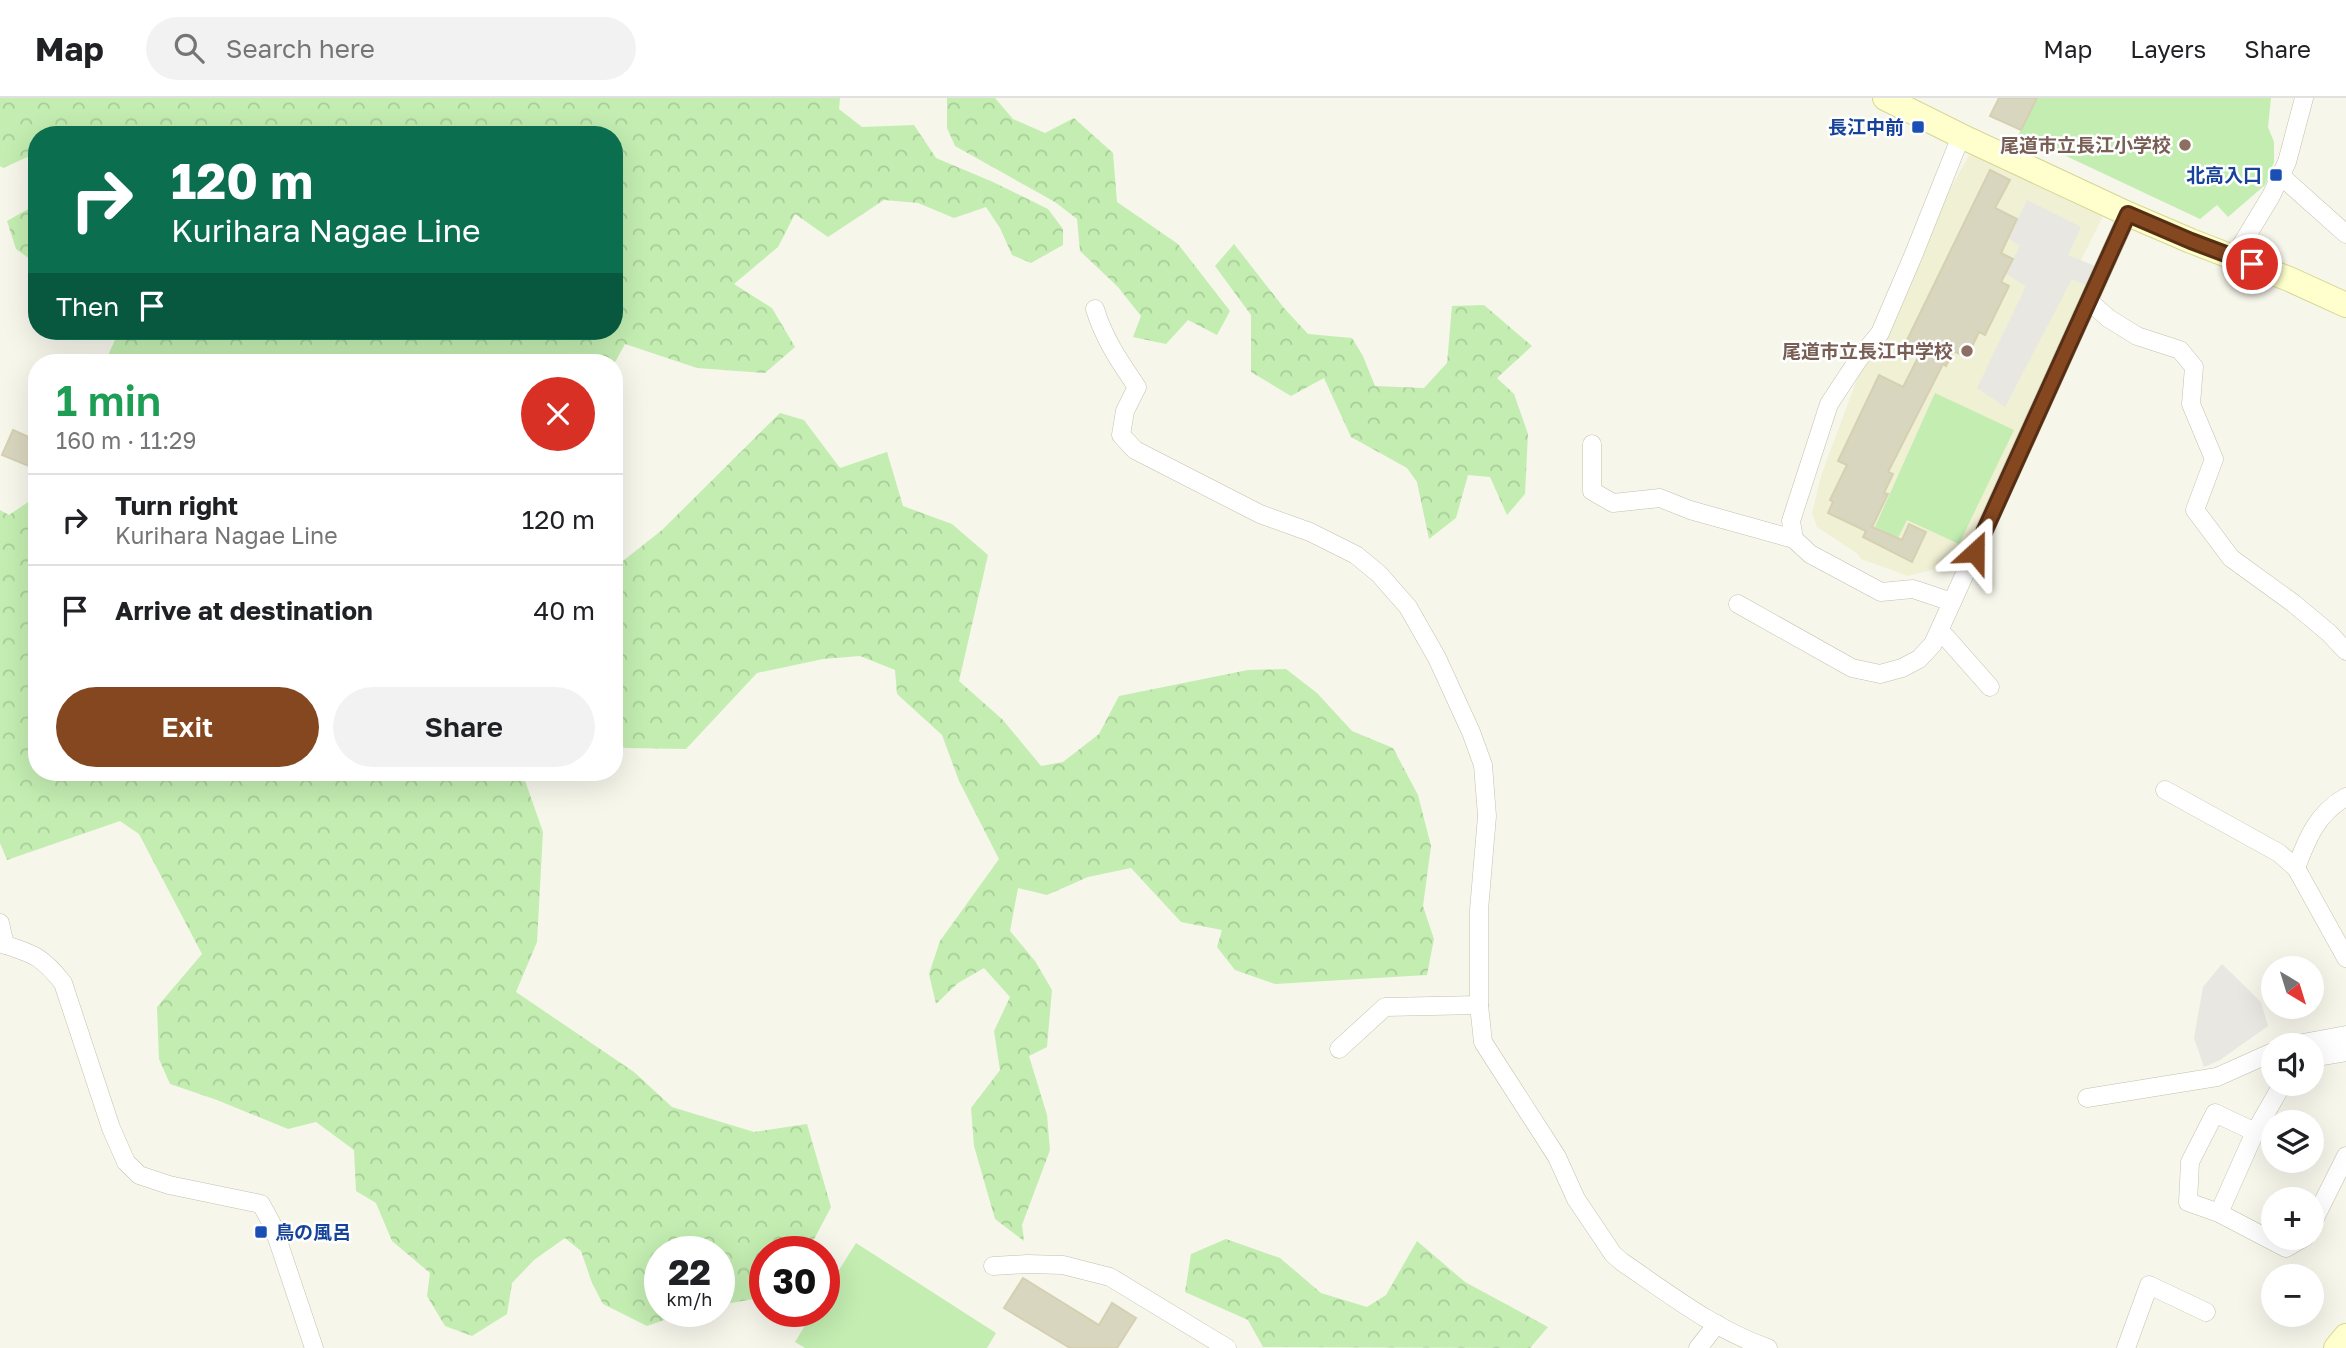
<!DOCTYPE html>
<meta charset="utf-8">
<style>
:root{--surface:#fff;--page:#f2f2f2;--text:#202124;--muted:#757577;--line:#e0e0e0;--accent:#84471f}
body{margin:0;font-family:"Golos Text","Noto Sans JP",sans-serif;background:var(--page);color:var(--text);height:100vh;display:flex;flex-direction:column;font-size:26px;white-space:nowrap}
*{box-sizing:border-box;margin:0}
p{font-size:23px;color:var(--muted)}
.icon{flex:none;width:38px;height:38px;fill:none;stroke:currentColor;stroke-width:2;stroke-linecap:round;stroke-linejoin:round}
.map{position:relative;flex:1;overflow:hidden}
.side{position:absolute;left:28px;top:256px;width:595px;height:427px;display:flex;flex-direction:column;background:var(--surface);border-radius:28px;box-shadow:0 7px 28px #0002}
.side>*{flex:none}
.hud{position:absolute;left:28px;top:28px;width:595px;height:214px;border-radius:28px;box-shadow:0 7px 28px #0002;background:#0b6e4f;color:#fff;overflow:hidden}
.needle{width:46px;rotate:142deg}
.buttons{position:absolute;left:2261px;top:858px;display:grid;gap:14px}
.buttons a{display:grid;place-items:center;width:63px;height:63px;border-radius:50%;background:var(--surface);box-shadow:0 7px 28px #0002;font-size:35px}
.speed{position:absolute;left:644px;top:1138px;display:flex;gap:14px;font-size:35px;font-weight:700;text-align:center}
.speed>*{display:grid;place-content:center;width:91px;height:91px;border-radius:50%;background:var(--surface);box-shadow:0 7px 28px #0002;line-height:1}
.speed small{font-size:18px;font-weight:400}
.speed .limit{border:10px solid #d22;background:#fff;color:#111}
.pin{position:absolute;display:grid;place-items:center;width:60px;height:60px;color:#fff;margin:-30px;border:4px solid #fff;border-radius:50%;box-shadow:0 2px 7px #0007}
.me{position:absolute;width:77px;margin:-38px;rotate:24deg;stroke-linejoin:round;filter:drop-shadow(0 0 5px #0008)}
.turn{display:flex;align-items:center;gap:24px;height:147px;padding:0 28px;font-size:32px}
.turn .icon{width:91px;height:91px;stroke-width:2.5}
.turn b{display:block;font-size:49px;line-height:60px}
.then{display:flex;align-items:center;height:66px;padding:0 28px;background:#0003;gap:14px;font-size:26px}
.round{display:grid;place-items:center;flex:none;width:74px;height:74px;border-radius:37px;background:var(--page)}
.head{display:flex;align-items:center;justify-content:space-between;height:119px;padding:0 28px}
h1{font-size:42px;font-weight:600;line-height:52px;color:#1e9e55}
.action{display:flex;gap:14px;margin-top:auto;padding:14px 28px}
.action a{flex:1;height:80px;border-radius:42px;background:var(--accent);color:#fff;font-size:28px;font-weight:600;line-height:80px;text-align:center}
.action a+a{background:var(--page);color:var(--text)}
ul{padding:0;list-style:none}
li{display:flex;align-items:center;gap:21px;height:91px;padding:0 28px;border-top:2px solid var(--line)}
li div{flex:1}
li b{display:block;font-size:26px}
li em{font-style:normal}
header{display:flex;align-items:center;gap:42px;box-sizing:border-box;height:98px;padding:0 35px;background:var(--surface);border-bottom:2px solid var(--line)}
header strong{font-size:33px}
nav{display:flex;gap:38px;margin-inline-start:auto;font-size:24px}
.search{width:490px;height:63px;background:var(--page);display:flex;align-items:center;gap:18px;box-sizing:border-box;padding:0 24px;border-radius:38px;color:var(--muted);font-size:26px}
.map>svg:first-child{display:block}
.education{fill:#f0f0d4}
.forest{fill:url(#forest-crowns)}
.pitch{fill:#c3edb1}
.parking{fill:#e8e7e2}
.building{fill:#d9d6bf;stroke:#d5d0b1;stroke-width:2}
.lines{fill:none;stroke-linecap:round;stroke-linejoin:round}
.street-casing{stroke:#c3c1ac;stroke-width:19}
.secondary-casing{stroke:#d7d695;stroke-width:26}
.street{stroke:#fff;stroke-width:18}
.secondary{stroke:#feffcc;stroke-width:24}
.route-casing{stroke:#562e14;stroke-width:18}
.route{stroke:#84471f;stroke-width:12}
.transit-dot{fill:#1a4fb4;stroke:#fff;stroke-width:2.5}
.education-dot{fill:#8d6e63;stroke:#fff;stroke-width:2.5}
.labels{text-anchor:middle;stroke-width:5;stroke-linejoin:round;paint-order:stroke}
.transit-label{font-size:19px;font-weight:bold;fill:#164399;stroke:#fff;text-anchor:end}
.education-label{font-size:19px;font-weight:bold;fill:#785e54;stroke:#fff;text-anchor:end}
</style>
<header>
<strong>Map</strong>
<div class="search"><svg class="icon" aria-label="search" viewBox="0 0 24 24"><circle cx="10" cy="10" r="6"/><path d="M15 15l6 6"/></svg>Search here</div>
<nav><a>Map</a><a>Layers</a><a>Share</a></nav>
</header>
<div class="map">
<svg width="2346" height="1250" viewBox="0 0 2346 1250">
<defs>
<pattern id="forest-crowns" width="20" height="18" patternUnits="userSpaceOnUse" patternTransform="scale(1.75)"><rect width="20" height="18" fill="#c3edb1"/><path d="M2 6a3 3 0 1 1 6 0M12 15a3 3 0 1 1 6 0" fill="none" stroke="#a9cd99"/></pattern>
</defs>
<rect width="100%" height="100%" fill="#f6f6eb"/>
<path class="education" d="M1970,56L2103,118L2081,162L2099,170L1965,463L1908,478L1861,461L1858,456L1817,429L1812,415L1822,375L1862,268L1903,202L1932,135L1943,103Z"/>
<g class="forest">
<path d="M0,0H840L839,11L862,29L914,27L936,60L993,84L1048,111L1063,131V147L1031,165L1012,157L1000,130L986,109L954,120L918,105L884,102L828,139L795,116L778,149L734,186L772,210L795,249L765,275L697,270L625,246L614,266L105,264L119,233H614V37H37V62L34,56L3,70L0,68Z"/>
<path d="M947,0H995L1013,21L1045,35L1074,20L1113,55L1117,104L1178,146L1230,213L1217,237L1188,222L1166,246L1133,239L1141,218L1118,189L1080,153L1077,121L1055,104L955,48L947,30Z"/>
<path d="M37,106V166L16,151L7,123Z"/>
<path d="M1234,146L1284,210L1308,236L1352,240L1363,258L1375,288L1424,290L1447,265L1452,208L1484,207L1532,248L1497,280L1514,296L1528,336L1525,396L1507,417L1490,379L1468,377L1456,420L1429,441L1417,384L1407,370L1351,339L1324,280L1291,298L1251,274V217L1215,168Z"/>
<path d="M780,315L804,322L840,370L887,354L903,408L952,426L988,457L959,583L1003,622L1041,668L1063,664L1099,636L1119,598L1248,572L1286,571L1317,595L1352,633L1393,650L1418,697L1431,748L1423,808L1434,841L1427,877L1275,886L1235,872L1217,849L1222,832L1181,824L1131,770L1088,779L1047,797L1018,790L1010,833L1035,863L1052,892L1047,949L1029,958L1047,1017L1050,1052L1022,1127L1024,1143L995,1121L974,1048L971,1010L1000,972L994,933L1010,899L984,870L958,885L936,906L929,876L940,843L999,761L959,683L942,637L897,596L895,572L860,558L823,561L757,575L686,651L626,650L614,647V470L662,432Z"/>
<path d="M37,398V674H522L543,734L537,844L516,894L634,974L672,1009L754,1034L807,1026L831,1109L808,1153H765V1199L719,1207V1153H660V1213H690L647,1228L603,1206L592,1185L581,1153L565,1140L534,1162L512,1185L507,1216L472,1238L445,1228L427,1198L430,1175L392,1143L376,1105L356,1093L354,1052L316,1024L288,1031L217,1002L170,986L159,961L157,909L202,856L139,736L120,723L7,762L0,745V412L9,417Z"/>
<path d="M1226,1141L1280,1160L1321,1195L1367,1209L1386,1197L1417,1143L1465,1184L1548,1229L1530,1250L1263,1249L1248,1222L1185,1194L1191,1156Z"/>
</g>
<g class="pitch">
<path d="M2037,0H2271L2268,29L2274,44V64L2265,87L2228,119L2217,107L2200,121L2019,36Z"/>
<path d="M1935,295L2014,332L1959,446L1907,422L1898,440L1875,429Z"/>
<path d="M856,1145L996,1235L987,1250H805L795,1244L814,1213H824V1196Z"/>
</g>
<g class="parking">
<path d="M2027,102L2081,129L2068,157L2095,168L2085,187L2072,181L2005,309L1977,290L2026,188L2006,176L2020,148L2009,141Z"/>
<path d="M2222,866L2261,904L2268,928L2220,962L2204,969L2194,940L2203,889Z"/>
</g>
<g class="building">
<path d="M1999,0H2037L2021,32L1990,18Z"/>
<path d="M1990,72L2010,82L1995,110L2017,121L2001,155L2013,161L2001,184L2009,188L1985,237L1979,234L1967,259L1953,253L1946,268L1943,266L1888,374L1893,376L1884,395L1888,396L1872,429L1902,442L1909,426L1926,434L1912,464L1863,439L1866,433L1828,415L1833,404L1830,402L1847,367L1838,363L1879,277L1903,289L1922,252L1906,244Z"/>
<path d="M13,332L37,343V351L29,368L2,357Z"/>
<path d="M1023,1180L1099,1227L1112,1205L1136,1220L1117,1250H1070L1004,1210Z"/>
</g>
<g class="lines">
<defs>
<g id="street">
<path d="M2281,78L2346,136"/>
<path d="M2234,159L2271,98L2287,64L2304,0"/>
<path d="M2089,203L2108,220L2137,238L2180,252L2194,269L2191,306L2214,361L2195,412L2231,460L2293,505L2329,535L2346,553"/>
<path d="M1095,211C1104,241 1120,264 1137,289L1125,313L1121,337L1135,352L1260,416L1310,434L1356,457L1379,476L1408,509L1437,560L1471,634L1483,667L1487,718L1479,812V907L1483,944L1557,1059L1576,1101L1613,1156L1622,1164C1668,1195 1715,1232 1768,1250"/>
<path d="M1592,346V393L1613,405L1660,400L1690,412L1794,441"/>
<path d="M1952,504L1913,491L1881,494L1810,456L1794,441L1791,423L1829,306L1858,262L1880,235L1913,158L1961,38"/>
<path d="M1738,506L1852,570L1880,576L1902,570L1919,561L1933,546L2128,116"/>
<path d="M1938,536L1945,538L1990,589"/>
<path d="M2165,692L2279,755L2296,770L2346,860"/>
<path d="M2296,770C2307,741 2317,715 2346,699"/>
<path d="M0,825L5,847"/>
<path d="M0,845C33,856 41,857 63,885L111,1030L126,1064L139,1077L169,1087L261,1106L273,1128L314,1250"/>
<path d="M2292,947L2346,937"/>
<path d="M1339,951L1385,909L1479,907"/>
<path d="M2312,960L2346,954"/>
<path d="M2087,1000L2217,979L2273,954"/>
<path d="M2255,1034L2215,1015L2190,1064L2188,1104L2219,1115L2286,1150L2305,1139"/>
<path d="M2219,1115L2255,1034L2283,985"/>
<path d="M2312,1126L2346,1058"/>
<path d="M993,1168L1027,1166L1063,1167L1110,1179L1227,1250"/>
<path d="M1698,1250L1717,1226"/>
<path d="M2126,1250L2149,1187L2206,1214"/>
</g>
<g id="secondary">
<path d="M1885,0L1961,38L2128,116L2191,143L2289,181L2346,207"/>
<path d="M2336,1250L2346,1238"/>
</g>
</defs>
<use href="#street" class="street-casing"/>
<use href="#secondary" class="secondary-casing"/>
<use href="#street" class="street"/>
<use href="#secondary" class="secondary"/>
</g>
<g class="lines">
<defs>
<path id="route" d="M1975,454L2128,116L2191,143L2252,166"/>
</defs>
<use href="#route" class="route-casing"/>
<use href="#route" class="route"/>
</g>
<g class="transit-dot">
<rect x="1911" y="22" width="14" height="14" rx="3.5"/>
<rect x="2269" y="70" width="14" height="14" rx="3.5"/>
<rect x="254" y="1127" width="14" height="14" rx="3.5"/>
</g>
<g class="education-dot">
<circle cx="2185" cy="47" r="7"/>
<circle cx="1967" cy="253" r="7"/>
</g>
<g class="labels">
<g class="transit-label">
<text x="1904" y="36">長江中前</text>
<text x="2262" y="84">北高入口</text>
<text x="275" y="1141" text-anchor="start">鳥の風呂</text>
</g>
<g class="education-label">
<text x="2171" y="54">尾道市立長江小学校</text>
<text x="1953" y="260">尾道市立長江中学校</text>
</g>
</g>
</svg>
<div class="buttons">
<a><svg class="needle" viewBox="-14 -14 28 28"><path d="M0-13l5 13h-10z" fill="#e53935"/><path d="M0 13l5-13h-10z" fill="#757577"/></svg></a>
<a><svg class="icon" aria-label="sound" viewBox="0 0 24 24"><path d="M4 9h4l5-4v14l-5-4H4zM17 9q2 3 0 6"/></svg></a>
<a><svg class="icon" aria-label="layers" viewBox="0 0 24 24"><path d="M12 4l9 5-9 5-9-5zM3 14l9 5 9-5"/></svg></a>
<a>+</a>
<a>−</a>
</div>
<div class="speed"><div>22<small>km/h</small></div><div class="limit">30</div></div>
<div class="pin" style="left:2252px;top:166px;background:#d93025"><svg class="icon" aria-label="arrive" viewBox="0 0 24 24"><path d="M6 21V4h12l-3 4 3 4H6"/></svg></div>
<svg class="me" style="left:1975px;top:454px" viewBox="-20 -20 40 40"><path d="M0-17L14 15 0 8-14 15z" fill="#84471f" stroke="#fff" stroke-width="4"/></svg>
<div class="hud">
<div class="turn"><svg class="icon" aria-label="right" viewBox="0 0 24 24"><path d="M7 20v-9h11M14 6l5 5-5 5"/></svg><div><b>120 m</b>Kurihara Nagae Line</div></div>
<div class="then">Then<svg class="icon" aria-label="arrive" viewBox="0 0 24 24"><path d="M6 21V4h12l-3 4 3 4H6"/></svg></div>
</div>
<section class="side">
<div class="head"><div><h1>1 min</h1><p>160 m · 11:29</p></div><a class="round" style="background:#d93025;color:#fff"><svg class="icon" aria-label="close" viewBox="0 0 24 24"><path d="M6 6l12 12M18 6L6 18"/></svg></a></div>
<ul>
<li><svg class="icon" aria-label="right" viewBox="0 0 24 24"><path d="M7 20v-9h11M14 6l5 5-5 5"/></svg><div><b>Turn right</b><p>Kurihara Nagae Line</p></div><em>120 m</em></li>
<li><svg class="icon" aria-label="arrive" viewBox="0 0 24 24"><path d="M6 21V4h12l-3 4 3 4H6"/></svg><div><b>Arrive at destination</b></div><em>40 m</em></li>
</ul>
<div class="action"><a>Exit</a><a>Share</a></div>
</section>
</div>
